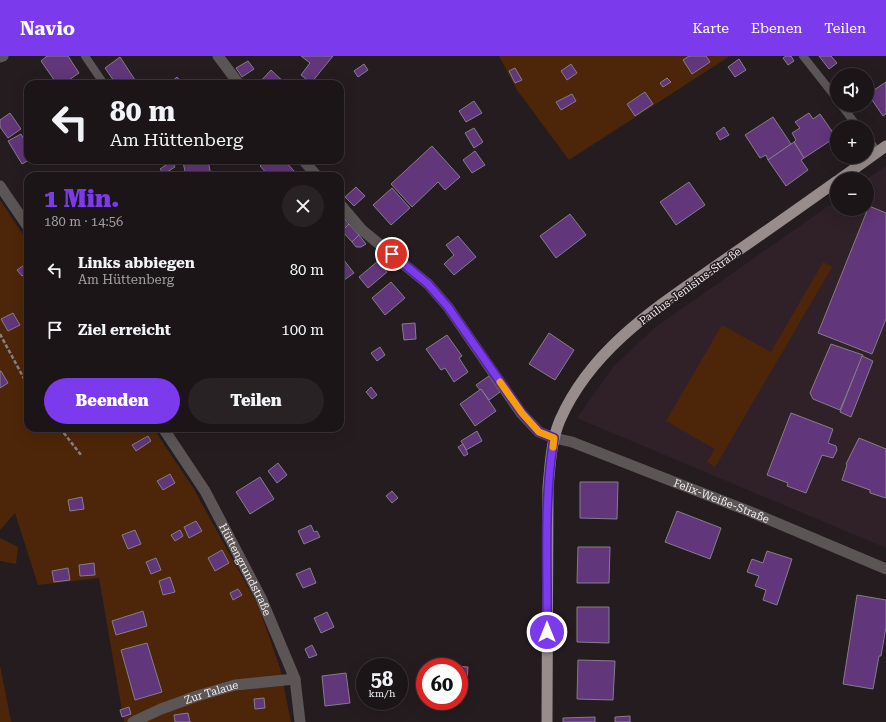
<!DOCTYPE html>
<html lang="de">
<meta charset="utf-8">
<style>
:root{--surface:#1c1518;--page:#292225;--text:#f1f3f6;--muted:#a09fa2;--line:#3a3437;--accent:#7c3aed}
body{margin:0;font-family:"Roboto Serif",serif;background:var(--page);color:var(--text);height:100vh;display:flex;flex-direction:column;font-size:15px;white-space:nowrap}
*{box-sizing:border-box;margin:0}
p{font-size:13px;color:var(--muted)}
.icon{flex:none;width:22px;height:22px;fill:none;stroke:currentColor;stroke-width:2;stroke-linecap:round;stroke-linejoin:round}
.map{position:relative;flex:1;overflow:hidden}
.side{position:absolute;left:24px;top:116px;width:320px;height:260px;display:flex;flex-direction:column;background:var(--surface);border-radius:12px;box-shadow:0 4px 16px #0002,0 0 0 1px var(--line)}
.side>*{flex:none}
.banner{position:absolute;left:24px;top:24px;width:320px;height:84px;border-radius:12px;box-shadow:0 4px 16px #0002,0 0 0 1px var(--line);background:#1c1518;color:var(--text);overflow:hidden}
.controls{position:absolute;left:830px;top:12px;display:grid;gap:8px}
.controls a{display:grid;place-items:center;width:44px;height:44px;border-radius:50%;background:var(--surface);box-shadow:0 4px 16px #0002,0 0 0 1px var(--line);font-size:20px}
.speed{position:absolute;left:356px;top:602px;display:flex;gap:8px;font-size:20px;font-weight:700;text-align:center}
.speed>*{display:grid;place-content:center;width:52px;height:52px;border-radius:50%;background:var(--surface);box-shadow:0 4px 16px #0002,0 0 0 1px var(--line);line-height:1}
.speed small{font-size:10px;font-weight:400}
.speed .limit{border:6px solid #d22;background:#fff;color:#111}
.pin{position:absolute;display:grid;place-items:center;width:34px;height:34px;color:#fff;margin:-17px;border:2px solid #fff;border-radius:50%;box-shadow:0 1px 4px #0007}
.me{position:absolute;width:44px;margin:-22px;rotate:0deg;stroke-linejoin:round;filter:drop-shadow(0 0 3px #0008)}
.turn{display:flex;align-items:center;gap:14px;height:84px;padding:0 20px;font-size:18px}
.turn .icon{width:52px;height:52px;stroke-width:2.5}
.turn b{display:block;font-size:28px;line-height:34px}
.round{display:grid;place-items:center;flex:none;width:42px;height:42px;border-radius:21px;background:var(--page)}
.summary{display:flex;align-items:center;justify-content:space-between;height:68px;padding:0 20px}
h1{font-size:24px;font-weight:800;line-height:30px;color:var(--accent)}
.cta{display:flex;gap:8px;margin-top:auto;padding:8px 20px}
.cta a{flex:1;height:46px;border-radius:24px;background:var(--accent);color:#fff;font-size:16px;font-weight:800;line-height:46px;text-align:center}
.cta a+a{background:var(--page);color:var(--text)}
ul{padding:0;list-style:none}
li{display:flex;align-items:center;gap:12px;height:60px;padding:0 20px}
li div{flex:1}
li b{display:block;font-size:15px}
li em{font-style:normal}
header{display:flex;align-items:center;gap:24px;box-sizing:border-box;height:56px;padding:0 20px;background:var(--accent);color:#fff}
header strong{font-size:19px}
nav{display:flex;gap:22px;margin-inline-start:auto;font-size:14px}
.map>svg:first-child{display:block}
.built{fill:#302129}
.green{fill:#4d2609}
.building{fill:#61367a;stroke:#847e88}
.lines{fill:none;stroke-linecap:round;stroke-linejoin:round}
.path{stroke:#888084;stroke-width:2.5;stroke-dasharray:4 2;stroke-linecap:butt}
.service{stroke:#5b5555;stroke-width:8}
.minor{stroke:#5b5555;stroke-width:11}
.primary{stroke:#988c8c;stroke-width:11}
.route-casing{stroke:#51269a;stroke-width:10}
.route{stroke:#7c3aed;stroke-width:7}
.slow{stroke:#f59e0b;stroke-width:7}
.labels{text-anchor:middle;stroke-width:3;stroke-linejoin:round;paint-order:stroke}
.street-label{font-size:11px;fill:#f2ecef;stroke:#251c20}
</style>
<header>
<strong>Navio</strong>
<nav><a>Karte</a><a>Ebenen</a><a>Teilen</a></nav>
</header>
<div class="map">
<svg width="886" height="666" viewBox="0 0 886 666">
<rect width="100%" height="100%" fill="#251c20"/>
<path class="built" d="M886,110V492L577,362L614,310L657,270L837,144V153H867V123Z"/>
<g class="green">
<path d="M499,0H730L569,104L517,34Z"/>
<path d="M0,144L28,186V372H153L192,430L258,549L280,612L291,666H124L99,522L38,529L15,457L0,474Z"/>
<path d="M823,206L832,211L715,411L707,406L715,393L666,365L722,269L771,296Z"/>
<path d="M0,482L18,491L16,508L0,505Z"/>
<path d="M0,609L11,666H0Z"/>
</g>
<g class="building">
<path d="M47,0H68L79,17L63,28H57L41,5Z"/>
<path d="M301,0H333L311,27L301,19L310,7Z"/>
<path d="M689,0H706L710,6L692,18L683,4Z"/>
<path d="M786,0H791L794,5L788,9L783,2Z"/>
<path d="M819,0H831L837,7L829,13Z"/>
<path d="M120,1L135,24L129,28H116L105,12Z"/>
<path d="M739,3L746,14L735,21L728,11Z"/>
<path d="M248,5L254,13L242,21L236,12Z"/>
<path d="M364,8L368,14L358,21L354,15Z"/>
<path d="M571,8L577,17L567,24L561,15Z"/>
<path d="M515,12L522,24L515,27L509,15Z"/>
<path d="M271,14L286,28H258Z"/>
<path d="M177,21L183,28H169Z"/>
<path d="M667,22L671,26L663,31L660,27Z"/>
<path d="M886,26V58L883,60L868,38Z"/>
<path d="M645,36L653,48L635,60L627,48Z"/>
<path d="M572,38L576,45L561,54L556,46Z"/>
<path d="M474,45L482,57L466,66L459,55Z"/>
<path d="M10,57L21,73L8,82L0,71V64Z"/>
<path d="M809,57L813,63L820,58L836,81L804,102L794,86L796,84L792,77L800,72L795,66Z"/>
<path d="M773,61L791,88L768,104L766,99L760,102L745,79Z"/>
<path d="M724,71L729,79L720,84L716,77Z"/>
<path d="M474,72L483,86L474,92L465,77Z"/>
<path d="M21,78L28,90L29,104L22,108L8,85Z"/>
<path d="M794,86L804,102L801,104L808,114L786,130L768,104Z"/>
<path d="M432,90L460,121L445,134L438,126L412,151L391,128Z"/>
<path d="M475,95L485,109L472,117L463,104Z"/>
<path d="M194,104H208L211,120H186L183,106Z"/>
<path d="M267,104H284L294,115L289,120H269L260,110Z"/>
<path d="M172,105L175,111L164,118L160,113Z"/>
<path d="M689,126L705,149L676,169L660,146Z"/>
<path d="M356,131L365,140L354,150L345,141Z"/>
<path d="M392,132L410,152L391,169L373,149Z"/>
<path d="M869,150L886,157V263L872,298L818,277Z"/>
<path d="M340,157L349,168L340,177Z"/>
<path d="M570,158L586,179L556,202L540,180Z"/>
<path d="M349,168L359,179L352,186L342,175Z"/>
<path d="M359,179L366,188L361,191H356L352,186Z"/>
<path d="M458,180L476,201L454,219L444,208L454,199L446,189Z"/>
<path d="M340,199L354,217L340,227Z"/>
<path d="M378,205L387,216L368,232L359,221Z"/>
<path d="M27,207L28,215L22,220L17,214Z"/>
<path d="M391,226L405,242L385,259L372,242Z"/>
<path d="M13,257L20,269L8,275L1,263Z"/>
<path d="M415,267L416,283L404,284L402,268Z"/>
<path d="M549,277L574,294L555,324L529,308Z"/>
<path d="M447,279L462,300L459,302L468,316L454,326L445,312L441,314L426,293Z"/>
<path d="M831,288L863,299L840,354L813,343L810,337Z"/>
<path d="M380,291L385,299L377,305L371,297Z"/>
<path d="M862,300L873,305L851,361L840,356Z"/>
<path d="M0,315H1L8,327L0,332Z"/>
<path d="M489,320L500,336L489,344L481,333L480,334L476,329Z"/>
<path d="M371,331L377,339L372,343L366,336Z"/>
<path d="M481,333L496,355L475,370L460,348Z"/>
<path d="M791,357L833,373L828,387L836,390L837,394L833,402L822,399L806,437L787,430L788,427L767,419Z"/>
<path d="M477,375L482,385L466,394L461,385Z"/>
<path d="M148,380L151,385L136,395L132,389Z"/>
<path d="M859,382L886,393V442L870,437V434L842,424L847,409L846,408Z"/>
<path d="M463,388L468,398L464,400L458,391Z"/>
<path d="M278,407L287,419L277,427L268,415Z"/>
<path d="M170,418L175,427L163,434L157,425Z"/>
<path d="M260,421L274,443L250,458L236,436Z"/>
<path d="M580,426H618L617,463L580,462Z"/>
<path d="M392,435L398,442L392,447L386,440Z"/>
<path d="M82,441L84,453L70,455L68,444Z"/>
<path d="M677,455L721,472L710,503L665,486Z"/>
<path d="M196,465L202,475L189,482L184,471Z"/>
<path d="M311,469L314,476L317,475L320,481L304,488L298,475Z"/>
<path d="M135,474L141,488L128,493L122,479Z"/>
<path d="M180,474L183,480L175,485L171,479Z"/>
<path d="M578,491H610L609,527H577Z"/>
<path d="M222,494L229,507L215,515L208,502Z"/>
<path d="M767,495L792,503L777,549L763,544L766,534L755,530L759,520L747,516L752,503L763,507Z"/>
<path d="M156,502L161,514L151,518L146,506Z"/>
<path d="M94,507L95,519L80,520L79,509Z"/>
<path d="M68,512L70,524L54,526L52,515Z"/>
<path d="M310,512L316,527L303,532L296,518Z"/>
<path d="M170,521L175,536L163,539L159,525Z"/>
<path d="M238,533L242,539L233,544L230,537Z"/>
<path d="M857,539L886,544V571L881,600H879L873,633L843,628Z"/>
<path d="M577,551H609V587L577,586Z"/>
<path d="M143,555L147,570L116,579L112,565Z"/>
<path d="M327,556L334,571L321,577L314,562Z"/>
<path d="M147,587L162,636L135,644L121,594Z"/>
<path d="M312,589L317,599L309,602L305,593Z"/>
<path d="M578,604L615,605L613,644L577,643Z"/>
<path d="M455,610L468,611L467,624L459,623V611H455Z"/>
<path d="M346,617L350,647L325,650L322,620Z"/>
<path d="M264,642L265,652L255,653L254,643Z"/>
<path d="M129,651L131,658L122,661L120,654Z"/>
<path d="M188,657L190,666H175L174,659Z"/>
<path d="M630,660V666H615V661Z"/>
<path d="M595,661V666H563V662Z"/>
</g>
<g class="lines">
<g class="path">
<path d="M0,278L28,330"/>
<path d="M60,372L81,399"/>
</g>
<g class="service">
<path d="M85,0L104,28"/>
<path d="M803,0L837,43"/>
<path d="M841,49L858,71"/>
<path d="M867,82L878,96"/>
</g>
<g class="minor">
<path d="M218,0L239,28"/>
<path d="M0,1L3,0"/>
<path d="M303,104L317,120"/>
<path d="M0,130L28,171"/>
<path id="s1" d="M340,148L362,174L428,228L448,251L521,357L539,376L554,382L572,386L751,456L886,513"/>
<path id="s2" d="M163,372L205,435L261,542L295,623L300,666"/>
<path id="s3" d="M133,666L161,653L197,640L235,629L295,623"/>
</g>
<g class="primary">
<path d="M840,123L886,90"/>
<path d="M547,666L548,432C550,410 551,385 560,364C592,291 660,249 723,205C761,179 799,152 837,125"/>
</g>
</g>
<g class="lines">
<defs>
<path id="route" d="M392,198L428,228L448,251L522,357L539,376L554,382C543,446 548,511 547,576"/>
</defs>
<use href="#route" class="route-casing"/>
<use href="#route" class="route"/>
<path class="slow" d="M500,326L522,357L539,376L554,382L553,391"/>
</g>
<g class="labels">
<g class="street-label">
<text transform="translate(690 230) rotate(-36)" y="4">Paulus-Jenisius-Straße</text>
<text dy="4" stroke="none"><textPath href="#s1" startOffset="500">Felix-Weiße-Straße</textPath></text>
<text dy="4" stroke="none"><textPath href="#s2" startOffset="164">Hüttengrundstraße</textPath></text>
<text dy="4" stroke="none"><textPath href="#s3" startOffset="84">Zur Talaue</textPath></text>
</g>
</g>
</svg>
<div class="controls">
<a><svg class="icon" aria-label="sound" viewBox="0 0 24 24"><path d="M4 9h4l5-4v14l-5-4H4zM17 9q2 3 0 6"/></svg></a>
<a>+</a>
<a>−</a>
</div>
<div class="speed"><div>58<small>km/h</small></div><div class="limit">60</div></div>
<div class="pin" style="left:392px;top:198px;background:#d93025"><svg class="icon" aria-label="arrive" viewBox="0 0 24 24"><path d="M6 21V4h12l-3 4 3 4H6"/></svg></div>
<svg class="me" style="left:547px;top:576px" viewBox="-20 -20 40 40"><circle r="17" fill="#7c3aed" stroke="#fff" stroke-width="3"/><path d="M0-11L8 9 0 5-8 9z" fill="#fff"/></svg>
<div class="banner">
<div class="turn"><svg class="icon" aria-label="left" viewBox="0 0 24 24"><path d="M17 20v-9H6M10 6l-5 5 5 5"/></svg><div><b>80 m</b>Am Hüttenberg</div></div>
</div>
<section class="side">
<div class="summary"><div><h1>1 Min.</h1><p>180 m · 14:56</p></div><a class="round"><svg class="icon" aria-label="close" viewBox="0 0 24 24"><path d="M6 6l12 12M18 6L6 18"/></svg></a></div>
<ul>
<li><svg class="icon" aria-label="left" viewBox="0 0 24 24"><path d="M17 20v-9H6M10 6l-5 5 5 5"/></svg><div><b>Links abbiegen</b><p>Am Hüttenberg</p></div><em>80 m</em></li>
<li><svg class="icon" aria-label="arrive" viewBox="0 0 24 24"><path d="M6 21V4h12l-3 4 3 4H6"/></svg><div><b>Ziel erreicht</b></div><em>100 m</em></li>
</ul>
<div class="cta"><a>Beenden</a><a>Teilen</a></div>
</section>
</div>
